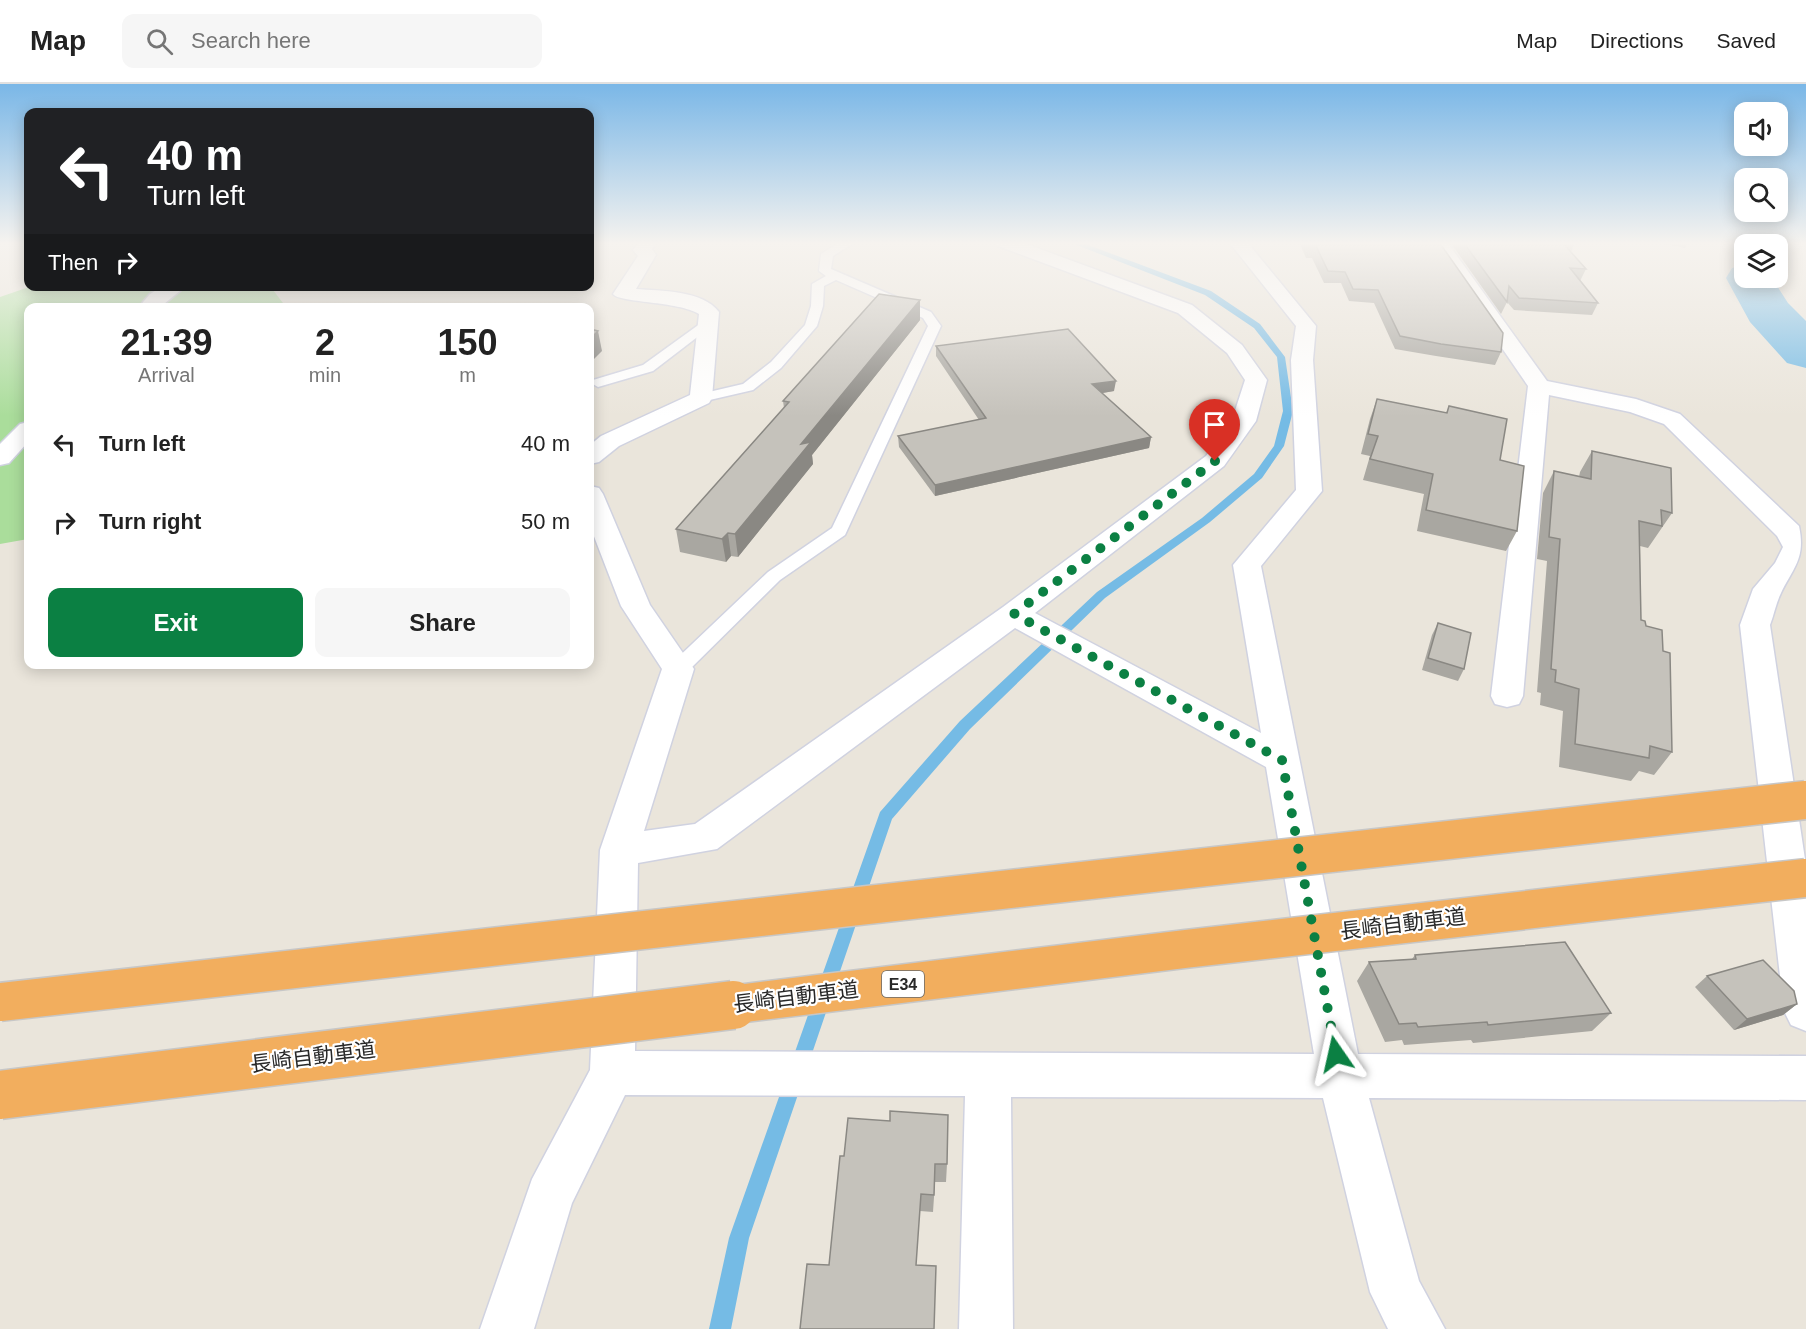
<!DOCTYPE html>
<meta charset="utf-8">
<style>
:root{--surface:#fff;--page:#f6f6f6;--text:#222;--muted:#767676;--line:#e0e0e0;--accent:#0b8043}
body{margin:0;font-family:Helvetica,"Noto Sans JP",sans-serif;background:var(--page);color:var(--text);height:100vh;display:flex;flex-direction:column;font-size:22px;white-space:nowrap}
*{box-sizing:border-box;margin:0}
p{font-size:20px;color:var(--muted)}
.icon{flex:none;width:33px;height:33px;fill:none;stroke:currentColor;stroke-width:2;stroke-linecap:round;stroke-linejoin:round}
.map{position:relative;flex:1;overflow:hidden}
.details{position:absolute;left:24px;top:219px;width:570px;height:366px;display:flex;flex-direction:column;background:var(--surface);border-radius:12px;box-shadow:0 3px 15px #0003}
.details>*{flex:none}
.guide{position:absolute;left:24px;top:24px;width:570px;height:183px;border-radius:12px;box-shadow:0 3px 15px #0003;background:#202124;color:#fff;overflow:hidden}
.buttons{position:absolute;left:1734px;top:18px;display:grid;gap:12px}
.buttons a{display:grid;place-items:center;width:54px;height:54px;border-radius:12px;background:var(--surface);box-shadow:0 3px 15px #0003;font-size:30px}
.pin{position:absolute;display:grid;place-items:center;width:51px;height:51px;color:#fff;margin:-62px -26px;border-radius:50% 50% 50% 0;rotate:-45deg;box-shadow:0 0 6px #0007}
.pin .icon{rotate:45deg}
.me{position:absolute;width:66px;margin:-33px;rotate:349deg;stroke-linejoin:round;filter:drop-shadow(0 0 4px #0008)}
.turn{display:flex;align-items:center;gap:21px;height:126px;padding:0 24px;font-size:27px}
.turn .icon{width:78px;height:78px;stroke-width:2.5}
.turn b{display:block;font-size:42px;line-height:51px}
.then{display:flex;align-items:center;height:57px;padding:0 24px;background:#0003;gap:12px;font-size:22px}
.eta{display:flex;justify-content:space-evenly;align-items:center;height:102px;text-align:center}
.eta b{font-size:36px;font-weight:700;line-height:42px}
.primary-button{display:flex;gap:12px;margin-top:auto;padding:12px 24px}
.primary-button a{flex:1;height:69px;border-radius:12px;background:var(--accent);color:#fff;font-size:24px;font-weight:700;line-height:69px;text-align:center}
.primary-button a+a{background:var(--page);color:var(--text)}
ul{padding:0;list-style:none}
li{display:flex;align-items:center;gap:18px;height:78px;padding:0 24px}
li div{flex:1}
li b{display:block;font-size:22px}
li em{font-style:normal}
header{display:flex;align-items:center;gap:36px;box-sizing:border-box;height:84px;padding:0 30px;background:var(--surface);border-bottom:2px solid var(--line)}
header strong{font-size:28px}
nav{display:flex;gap:33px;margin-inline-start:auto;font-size:21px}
.search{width:420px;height:54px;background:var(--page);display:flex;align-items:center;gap:15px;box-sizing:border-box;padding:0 21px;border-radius:12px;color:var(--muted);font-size:22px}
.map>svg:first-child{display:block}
.green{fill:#aadd9b}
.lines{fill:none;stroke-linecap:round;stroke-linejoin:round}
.stream{fill:#75bbe5;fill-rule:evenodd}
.river{fill:#75bbe5;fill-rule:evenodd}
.lane-casing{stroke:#d0d2e0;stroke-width:3}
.street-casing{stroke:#d0d2e0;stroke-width:3}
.lane{fill:#fff;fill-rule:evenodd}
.street{fill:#fff;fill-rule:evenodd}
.highway-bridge-far1-casing{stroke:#c7c7c7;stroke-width:41;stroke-linecap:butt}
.highway-bridge-casing{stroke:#c7c7c7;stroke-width:51;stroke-linecap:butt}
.highway-bridge-far1{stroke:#f2ae5e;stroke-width:38}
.highway-bridge{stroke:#f2ae5e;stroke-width:48}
.wall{fill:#a9a7a1}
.shaded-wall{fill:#8a8883}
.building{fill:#c5c2bb;stroke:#8a8883;stroke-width:1.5}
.route{stroke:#0b8043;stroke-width:10;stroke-dasharray:0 18}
.labels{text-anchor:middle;stroke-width:4.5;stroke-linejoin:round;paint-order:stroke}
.shield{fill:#fff;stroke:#686868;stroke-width:1.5}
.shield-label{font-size:16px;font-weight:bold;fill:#282828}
.near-street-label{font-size:21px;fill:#282828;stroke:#fff}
</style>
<header>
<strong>Map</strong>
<div class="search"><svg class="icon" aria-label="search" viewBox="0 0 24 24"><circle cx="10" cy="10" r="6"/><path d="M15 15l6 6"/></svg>Search here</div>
<nav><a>Map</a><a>Directions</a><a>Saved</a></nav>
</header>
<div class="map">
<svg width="1806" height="1245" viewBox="0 0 1806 1245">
<rect width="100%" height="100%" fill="#eae5db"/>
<path class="green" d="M32,202H270L286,223L28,224V455L0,460V213Z"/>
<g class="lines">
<path class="stream" d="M1069,158H1080L1211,207L1260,240L1285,273L1293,327L1284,362L1262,394L1210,438L1105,514L970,645L892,735L749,1154L731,1245H709L729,1154L880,728L960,637L1097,508L1202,434L1254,390L1274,362L1283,327L1277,273L1254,244L1205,211Z"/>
<path class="river" d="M1744,181V194H1772L1788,219L1806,237V284L1787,279L1750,238L1726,194L1732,184Z"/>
<defs>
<g id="lane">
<path d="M840,158H855L833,172L831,185L931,228L941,242L845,451L780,496L685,590H671L668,585L671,580L768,488L832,444L928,242L923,234L836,196L824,202L823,222L817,242L781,284L753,306L701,318L696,317L694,314L696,311L743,300L771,278L805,241L811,222L812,200L826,192L819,187L821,170Z"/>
<path d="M708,234L713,235V241L653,287L598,303L591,299L593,296L643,281Z"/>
</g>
<g id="street">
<path d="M639,158H657L652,165L656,171L636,205C660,207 703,206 719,228L712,314L709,319L619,362L599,378L590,380V361L601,352L690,311L699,230C678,217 619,219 613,210L638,172L633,166Z"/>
<path d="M995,158H1021L1192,221L1242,261L1267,296L1256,337L1224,382L1035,529L1261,649L1233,481L1296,406L1291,276L1296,242L1229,158H1247L1316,242L1313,276L1322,407L1261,482L1358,970L1806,972V1016L1369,1014L1419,1197L1445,1245H1388L1370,1208L1323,1014L1011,1013L1013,1245H959L965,1012L625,1011L572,1119L534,1245H480L532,1095L590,986L600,766L662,585L621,522L590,442V402L599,404L603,410L650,521L694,585L644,747L695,740L1003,523L1206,372L1232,336L1245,296L1227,269L1178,229L998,162ZM1015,544L1266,683L1314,970L635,967L638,779L717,765Z"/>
<path d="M1429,158H1447L1547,297L1636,315L1680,330L1799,442C1806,475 1793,484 1781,509C1776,519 1774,531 1770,541L1806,782V947L1791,941L1784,927L1740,541L1753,505L1775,479L1783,463L1777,452L1664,340L1630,328L1549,311L1523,612L1519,620L1507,623L1495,620L1491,612L1528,302Z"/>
<path d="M163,202H186L159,224H138L150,210Z"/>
<path d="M28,338V358L9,379L0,381V360L20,340Z"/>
</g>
</defs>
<use href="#lane" class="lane-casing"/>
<use href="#street" class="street-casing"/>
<use href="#lane" class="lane"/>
<use href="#street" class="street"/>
<defs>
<g id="highway-bridge-far1">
<path d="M0,918L1806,716"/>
<path d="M721,922L1185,865L1806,794"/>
</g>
<path id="highway-bridge" d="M0,1011L733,921"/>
</defs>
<use href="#highway-bridge-far1" class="highway-bridge-far1-casing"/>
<use href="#highway-bridge" class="highway-bridge-casing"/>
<use href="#highway-bridge-far1" class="highway-bridge-far1"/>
<use href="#highway-bridge" class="highway-bridge"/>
</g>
<g class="wall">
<path d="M1299,158H1439L1501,268L1495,281L1436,272L1395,265L1374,219L1349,217L1341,199H1324L1312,174H1306Z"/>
<path d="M1450,158H1575L1571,168L1586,185L1580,197L1598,219L1592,231L1514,226L1507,218L1501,230Z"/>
<path d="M1655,158H1688L1685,164Z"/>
<path d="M920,216V236L812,371L813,380L738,473L731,472L726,478L680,468L676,445L784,324L783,317Z"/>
<path d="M936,262L1114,307L1102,309L1151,353L1149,364L935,412L899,363L898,352L979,336L936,272Z"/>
<path d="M1377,315L1446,329L1449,322L1500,376L1517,447L1506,467L1417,447L1424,410L1363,396L1370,372L1361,370L1370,335Z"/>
<path d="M1592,367L1672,429L1648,464L1640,462L1641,536L1663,567L1672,668L1654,691L1639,687L1631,697L1559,683L1563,627L1540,621L1541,609L1537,608L1547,477L1537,475L1543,409L1554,387L1579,393L1580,388Z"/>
<path d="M1438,539L1464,585L1458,597L1422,586L1432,551Z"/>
<path d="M1415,871L1611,929L1592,947L1473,959L1471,956L1404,961L1402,956L1385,958L1357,897L1369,878L1412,875Z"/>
<path d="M1707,892L1797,920L1783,931L1734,946L1695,903Z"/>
<path d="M890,1037L947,1080L946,1098H935L933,1128L920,1127L829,1181L844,1072Z"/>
</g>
<g class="shaded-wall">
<path d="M920,216V236L812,371L813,380L738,473L735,450L801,360Z"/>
<path d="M598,247L602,267L590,279V255Z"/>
<path d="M1116,297L1114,307L1091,311L1092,300Z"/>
<path d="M1151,353L1149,364L935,412V401Z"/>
<path d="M728,449L731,472L726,478L722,455Z"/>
<path d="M1797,920L1783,931L1734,946L1747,935Z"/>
</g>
<g class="building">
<path d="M1307,158H1439L1503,249L1501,268L1441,260L1400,252L1378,206L1353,205L1345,188L1328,187L1316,162H1309Z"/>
<path d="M1463,158H1562L1586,185L1570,184L1598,219L1519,214L1509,202L1507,218Z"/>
<path d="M879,210L920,216L801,360L811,358L735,450L728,449L722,455L676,445L789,318L783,317Z"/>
<path d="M590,245L598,247L590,255Z"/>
<path d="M1068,245L1116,297L1092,300L1151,353L935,401L898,352L986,334L936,262Z"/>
<path d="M1377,315L1447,329L1449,322L1507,335L1500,376L1524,382L1517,447L1426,426L1433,390L1370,375L1378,352L1368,350Z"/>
<path d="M1592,367L1671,384L1672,429L1661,426L1662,442L1639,437L1641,536L1645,537L1646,542L1662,546L1663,567L1670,569L1672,668L1650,662L1649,674L1575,660L1579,605L1555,598L1556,586L1551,585L1560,455L1549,453L1554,387L1591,395Z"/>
<path d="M1438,539L1471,549L1464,585L1428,574Z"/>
<path d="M1565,858L1611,929L1488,941L1487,938L1418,943L1416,939L1399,940L1369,878L1416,875L1415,871Z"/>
<path d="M1763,876L1794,907L1797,920L1747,935L1707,892Z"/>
<path d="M890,1027L948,1031L947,1080H935L934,1111L921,1110L916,1181L936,1182L934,1245H800L807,1180L829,1181L840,1072H844L848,1034L890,1037Z"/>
</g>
<linearGradient id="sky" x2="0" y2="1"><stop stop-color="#7ab7e7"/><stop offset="0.48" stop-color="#f6f3ef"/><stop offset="1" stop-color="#f6f3ef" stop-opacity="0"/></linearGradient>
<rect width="1806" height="332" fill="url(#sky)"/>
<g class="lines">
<path class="route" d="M1215,377L1014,530L1282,676L1336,970"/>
</g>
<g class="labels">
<rect class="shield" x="882" y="887" width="42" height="26" rx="4.5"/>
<g class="shield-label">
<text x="903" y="906">E34</text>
</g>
<g class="near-street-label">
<text transform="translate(1403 840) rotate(-7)" y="7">長崎自動車道</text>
<text transform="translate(796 913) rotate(-7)" y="7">長崎自動車道</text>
<text transform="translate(313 973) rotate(-7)" y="7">長崎自動車道</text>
</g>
</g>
</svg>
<div class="buttons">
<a><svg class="icon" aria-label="sound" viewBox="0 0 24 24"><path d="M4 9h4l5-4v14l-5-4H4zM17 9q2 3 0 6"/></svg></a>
<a><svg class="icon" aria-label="search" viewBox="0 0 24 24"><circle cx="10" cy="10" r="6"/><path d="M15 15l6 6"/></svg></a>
<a><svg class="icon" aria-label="layers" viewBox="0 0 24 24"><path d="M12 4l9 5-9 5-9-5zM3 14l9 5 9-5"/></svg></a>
</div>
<div class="pin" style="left:1215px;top:377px;background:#d93025"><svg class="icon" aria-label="arrive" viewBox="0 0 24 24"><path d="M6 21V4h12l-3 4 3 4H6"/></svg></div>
<svg class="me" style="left:1336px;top:970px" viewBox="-20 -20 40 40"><path d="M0-17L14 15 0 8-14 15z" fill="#0b8043" stroke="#fff" stroke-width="4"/></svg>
<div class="guide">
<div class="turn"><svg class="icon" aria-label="left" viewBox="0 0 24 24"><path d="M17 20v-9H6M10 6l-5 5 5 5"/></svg><div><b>40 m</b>Turn left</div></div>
<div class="then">Then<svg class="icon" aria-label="right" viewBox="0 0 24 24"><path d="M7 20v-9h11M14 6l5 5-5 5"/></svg></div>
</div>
<section class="details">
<div class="eta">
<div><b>21:39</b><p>Arrival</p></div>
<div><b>2</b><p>min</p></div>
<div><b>150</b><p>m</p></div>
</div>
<ul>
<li><svg class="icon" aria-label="left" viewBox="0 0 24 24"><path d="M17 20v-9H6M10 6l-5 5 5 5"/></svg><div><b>Turn left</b></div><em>40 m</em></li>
<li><svg class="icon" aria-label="right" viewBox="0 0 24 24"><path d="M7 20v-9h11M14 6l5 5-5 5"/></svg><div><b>Turn right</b></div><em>50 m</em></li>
</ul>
<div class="primary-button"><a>Exit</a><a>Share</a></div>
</section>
</div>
